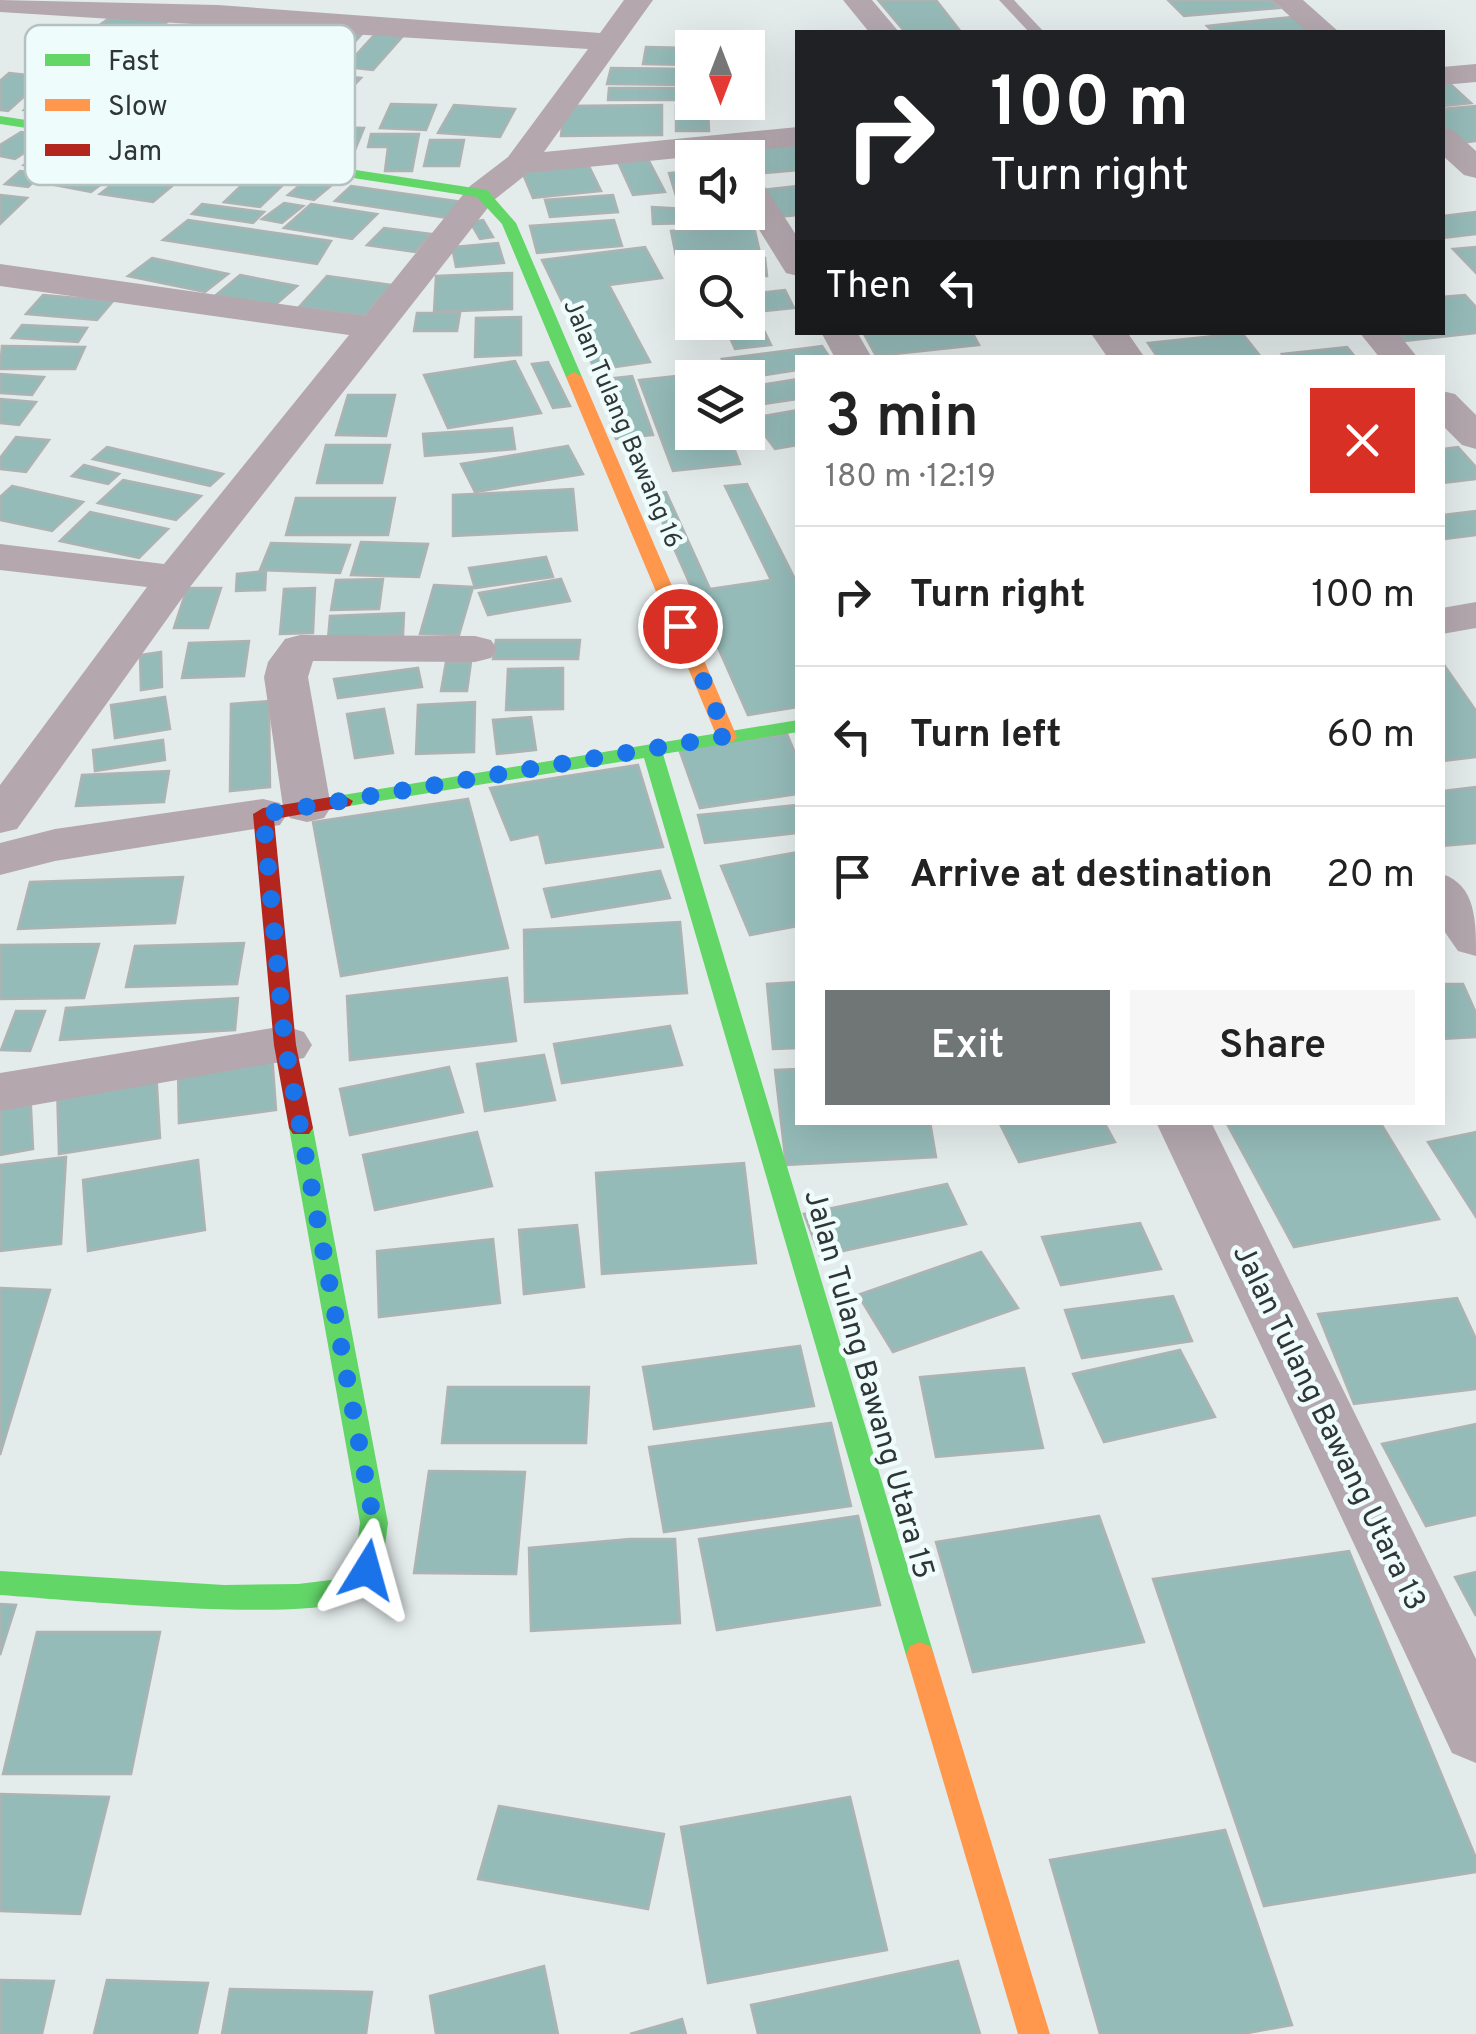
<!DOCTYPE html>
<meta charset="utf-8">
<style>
:root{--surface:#fff;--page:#f6f6f6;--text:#222;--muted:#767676;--line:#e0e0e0;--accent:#6f7675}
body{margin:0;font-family:Overpass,sans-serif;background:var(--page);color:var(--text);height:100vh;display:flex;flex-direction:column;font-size:38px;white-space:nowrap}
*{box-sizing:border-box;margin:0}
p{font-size:32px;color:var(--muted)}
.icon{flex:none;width:55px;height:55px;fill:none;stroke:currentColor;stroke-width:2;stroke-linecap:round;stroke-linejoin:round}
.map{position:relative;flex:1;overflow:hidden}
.details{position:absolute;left:795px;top:355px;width:650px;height:770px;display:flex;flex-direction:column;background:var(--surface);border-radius:0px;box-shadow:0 10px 40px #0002}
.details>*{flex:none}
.hud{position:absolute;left:795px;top:30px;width:650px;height:305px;border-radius:0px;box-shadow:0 10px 40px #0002;background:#202124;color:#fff;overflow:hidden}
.needle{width:65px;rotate:180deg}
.fabs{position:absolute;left:675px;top:30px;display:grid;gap:20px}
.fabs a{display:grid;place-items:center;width:90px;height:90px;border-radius:0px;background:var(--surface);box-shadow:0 10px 40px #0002;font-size:50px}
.pin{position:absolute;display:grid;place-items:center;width:85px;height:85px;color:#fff;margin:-42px;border:5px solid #fff;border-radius:50%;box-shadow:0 2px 10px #0007}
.me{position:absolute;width:110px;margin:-55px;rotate:8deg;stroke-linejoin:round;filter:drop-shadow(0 0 8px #0008)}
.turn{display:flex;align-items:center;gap:35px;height:210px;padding:0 30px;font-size:45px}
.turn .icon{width:130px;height:130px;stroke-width:2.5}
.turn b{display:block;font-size:70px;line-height:85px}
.then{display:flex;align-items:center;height:95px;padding:0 30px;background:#0003;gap:20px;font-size:38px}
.round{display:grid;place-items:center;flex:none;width:105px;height:105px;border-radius:0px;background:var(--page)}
.overview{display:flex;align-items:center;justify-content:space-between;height:170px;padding:0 30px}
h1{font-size:60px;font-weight:600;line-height:75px}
.cta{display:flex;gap:20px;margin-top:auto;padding:20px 30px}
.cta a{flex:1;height:115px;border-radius:0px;background:var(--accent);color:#fff;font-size:40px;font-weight:600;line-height:115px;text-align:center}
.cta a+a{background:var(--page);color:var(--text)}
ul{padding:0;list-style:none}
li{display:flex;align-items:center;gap:30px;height:140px;padding:0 30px;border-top:2px solid var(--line)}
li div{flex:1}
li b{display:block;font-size:38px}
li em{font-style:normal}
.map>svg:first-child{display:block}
.building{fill:#95bbb9;stroke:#adb3b2;stroke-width:2.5}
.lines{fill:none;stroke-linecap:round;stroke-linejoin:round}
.lane{fill:#b4a8ae;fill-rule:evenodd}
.street{fill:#b4a8ae;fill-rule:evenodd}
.fast{fill:#63d668;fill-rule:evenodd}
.slow{fill:#ff974d;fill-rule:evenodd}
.jam{fill:#b3261e;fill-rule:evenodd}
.route{stroke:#1a73e8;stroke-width:18;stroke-dasharray:0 32.4}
.labels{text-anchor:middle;stroke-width:9;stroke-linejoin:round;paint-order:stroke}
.far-street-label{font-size:25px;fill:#303635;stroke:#eefcfb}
.street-label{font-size:30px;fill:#303635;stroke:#eefcfb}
.key{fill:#eefcfb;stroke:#b5c1c0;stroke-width:2.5}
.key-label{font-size:28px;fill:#303635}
</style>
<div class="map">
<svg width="1476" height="2034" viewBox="0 0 1476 2034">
<rect width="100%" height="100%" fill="#e4eceb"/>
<g class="building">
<path d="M878,0H936L961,32H905Z"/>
<path d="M1168,0H1271L1279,8L1184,16Z"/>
<path d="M118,12L170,20L124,53L71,45Z"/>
<path d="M1292,17L1311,32H1213L1207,26Z"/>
<path d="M319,30L362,34L350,47L306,43Z"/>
<path d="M376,33L403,36L373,70L345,67Z"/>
<path d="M646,47L692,48V65L643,64Z"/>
<path d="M611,68L692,69V85L607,84Z"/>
<path d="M301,71L361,78L341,99L280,93Z"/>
<path d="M9,73L46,77L8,111L0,110V81Z"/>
<path d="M63,75L93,79L56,113L24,110Z"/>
<path d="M1448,82L1471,103L1442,106V83Z"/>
<path d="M609,88H692V100H608Z"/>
<path d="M391,104L436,105L426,130L380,128Z"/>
<path d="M454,105L515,109L500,137L438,133Z"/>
<path d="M662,105V135L561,136L564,106Z"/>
<path d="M676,106H708L709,131H676Z"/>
<path d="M1476,106V141L1461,143L1442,124V109Z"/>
<path d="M327,127L364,128L353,155L316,154Z"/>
<path d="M21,132L49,137L15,159L0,156V145Z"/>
<path d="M371,134H419L412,171H385L388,147H368Z"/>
<path d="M430,140H464L459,166H424Z"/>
<path d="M54,144L83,148L54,170L24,165Z"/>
<path d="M798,144V170L752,174L748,158L739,149Z"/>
<path d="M92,155L131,162L91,192L50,184Z"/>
<path d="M648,159L665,192L633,195L618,162Z"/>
<path d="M587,162L601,191L533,198L521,169Z"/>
<path d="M20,171L42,174L28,187L5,184Z"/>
<path d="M692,171V198L677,199L669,173Z"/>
<path d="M312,175L339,179L314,200L288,195Z"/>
<path d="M120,178L172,186L153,202L100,194Z"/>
<path d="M248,179L284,184L260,207L224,202Z"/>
<path d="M351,186L462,202L447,218L335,201Z"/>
<path d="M798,186V215L777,217L762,190Z"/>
<path d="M0,195L27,198L0,224Z"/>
<path d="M613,195L618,212L550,217L545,200Z"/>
<path d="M284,203L303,206L282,223L262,219Z"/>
<path d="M202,204L264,212L253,223L192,214Z"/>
<path d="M311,204L377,214L352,239L284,228Z"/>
<path d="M652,207L741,212V222L653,224Z"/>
<path d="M1476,212V234L1442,238V216Z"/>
<path d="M188,220L331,241L317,264L163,240Z"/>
<path d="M483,220L493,237L480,239L470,222Z"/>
<path d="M614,220L622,246L537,253L530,226Z"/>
<path d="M754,227L760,253L676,256L671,231Z"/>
<path d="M384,228L431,234L415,252L367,245Z"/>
<path d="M498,243L504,263L456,267L452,247Z"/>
<path d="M645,247L662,278L609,285L650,362L595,370L542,260Z"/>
<path d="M1476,247V273L1453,249Z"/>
<path d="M152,258L228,274L205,292L128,276Z"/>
<path d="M765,258L767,276H748V268H692V276H680V259Z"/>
<path d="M512,273V309L434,312L436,276Z"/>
<path d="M240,275L297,286L274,306L216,295Z"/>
<path d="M327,276L391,285L364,316L299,307Z"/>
<path d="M785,290L794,308L755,312L771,345L735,349L723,322H748V294Z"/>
<path d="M43,295L113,301L97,320L26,314Z"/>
<path d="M1465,295L1476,307V333L1405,341L1398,332H1442V297Z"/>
<path d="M417,313H460L457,331H414Z"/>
<path d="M521,317V355L475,357L476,318Z"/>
<path d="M22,325L87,328L78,342L12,338Z"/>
<path d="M863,332H972L979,345L876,356Z"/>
<path d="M1242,333L1261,357L1158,358L1148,343Z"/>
<path d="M2,346L85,347L75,369H0Z"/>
<path d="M822,346L830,358H798V370L746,378H733L722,359Z"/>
<path d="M1347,347L1356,358H1285L1282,354Z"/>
<path d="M515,361L541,413L448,428L424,375Z"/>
<path d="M548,362L570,406L553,408L532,364Z"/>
<path d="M703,373L705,378H692V432H728L740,464L673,471L639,380Z"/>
<path d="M0,374L44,377L32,395L0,393Z"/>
<path d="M632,376L653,435L616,439L596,380Z"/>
<path d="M798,379V399L749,406L748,403V387Z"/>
<path d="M348,395H395L386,436L336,435Z"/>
<path d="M0,399L36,402L19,425L0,423Z"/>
<path d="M798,410V445L775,449L752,418Z"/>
<path d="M512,428L515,449L425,456L423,434Z"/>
<path d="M16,437L49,440L26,472L0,469V458Z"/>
<path d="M326,445H390L382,483H317Z"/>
<path d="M568,446L583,474L475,492L461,464Z"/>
<path d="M107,447L223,474L210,486L93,459Z"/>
<path d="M1458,447L1476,467V479L1442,483V449Z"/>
<path d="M84,465L119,474L108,484L72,476Z"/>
<path d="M123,480L201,496L176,520L98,503Z"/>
<path d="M747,484L798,585V707L748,715L650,494L666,492L710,589L771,580L725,486Z"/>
<path d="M12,486L83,502L52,531L0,520V497Z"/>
<path d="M573,489L577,530L453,536V495Z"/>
<path d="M296,498H395L388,535H286Z"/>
<path d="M1476,511V535L1445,539L1442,535V515Z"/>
<path d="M90,512L168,529L139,558L60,541Z"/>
<path d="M361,542L428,544L419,577L351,575Z"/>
<path d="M271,543L350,545L340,573L260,570Z"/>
<path d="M546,557L553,577L475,588L469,568Z"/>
<path d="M266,571L265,590L236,591L237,574Z"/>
<path d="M383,579L379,609L331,610L336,580Z"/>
<path d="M561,579L570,601L488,615L479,593Z"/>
<path d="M434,585L473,587L459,635L420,634Z"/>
<path d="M187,588H221L208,628H174Z"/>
<path d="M315,588L313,633L280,634L284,589Z"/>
<path d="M404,613L403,635L328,639L330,616Z"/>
<path d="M496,640H580L578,659H493Z"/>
<path d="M249,641L244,676L182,678L189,643Z"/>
<path d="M161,652L162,687L141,690L140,655Z"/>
<path d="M446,662H471L467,691H441Z"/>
<path d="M1442,662L1476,711V757L1442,761Z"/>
<path d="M418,668L422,687L338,698L334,679Z"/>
<path d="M563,668V709L506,710L508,669Z"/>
<path d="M165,697L170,729L115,738L111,705Z"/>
<path d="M269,701L270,787L230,791L231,704Z"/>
<path d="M475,702L474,752L416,754L418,705Z"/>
<path d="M384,709L393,753L355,758L347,714Z"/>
<path d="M531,717L536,750L497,754L493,720Z"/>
<path d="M787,734L798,760V794L700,808L679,749Z"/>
<path d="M163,740L165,760L95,771L93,750Z"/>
<path d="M638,765L663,847L546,863L539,834L511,840L490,788Z"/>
<path d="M169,771L164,802L76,806L82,775Z"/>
<path d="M1476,787V843L1442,846V791Z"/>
<path d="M468,799L508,948L341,976L313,822Z"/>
<path d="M798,805V833L705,843L698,815Z"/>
<path d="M798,852V926L750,935L721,866Z"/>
<path d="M660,871L670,898L552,917L544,889Z"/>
<path d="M183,877L175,923L18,929L30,882Z"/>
<path d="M680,922L687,993L525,1002L524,930Z"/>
<path d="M244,943L237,984L126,987L135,946Z"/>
<path d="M99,944L84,998L0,999V945Z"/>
<path d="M507,978L516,1041L350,1060L347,996Z"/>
<path d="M798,982V1048L773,1049L767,984Z"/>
<path d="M1442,984H1463L1476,1013V1037L1442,1039Z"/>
<path d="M238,998L235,1030L60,1040L66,1008Z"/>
<path d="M16,1011H45L30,1051L1,1050Z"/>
<path d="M670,1026L682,1065L562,1083L554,1044Z"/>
<path d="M272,1054L276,1110L179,1123L178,1067Z"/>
<path d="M544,1055L555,1100L485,1111L477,1064Z"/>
<path d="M449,1067L463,1112L350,1135L340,1089Z"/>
<path d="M798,1069V1122H930L936,1157L786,1165L775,1070Z"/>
<path d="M156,1070L160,1138L59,1154L57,1085Z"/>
<path d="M30,1088L33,1149L0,1155V1093Z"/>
<path d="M999,1122H1104L1115,1142L1019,1162Z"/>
<path d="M1226,1122H1380L1439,1219L1294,1247Z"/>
<path d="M477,1132L492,1186L375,1210L363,1155Z"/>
<path d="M1476,1132V1217L1428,1142Z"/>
<path d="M66,1157L61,1244L0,1251V1165Z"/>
<path d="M198,1160L205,1230L88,1251L83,1180Z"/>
<path d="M744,1163L756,1263L602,1274L596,1173Z"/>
<path d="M947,1184L966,1224L820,1256L804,1214Z"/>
<path d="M1140,1223L1161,1269L1061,1285L1042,1237Z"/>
<path d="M577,1225L584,1287L524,1294L519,1230Z"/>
<path d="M493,1239L500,1303L379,1317L377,1251Z"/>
<path d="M981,1252L1018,1308L893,1352L858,1295Z"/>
<path d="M0,1288L50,1290L0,1455Z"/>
<path d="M1173,1296L1192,1341L1082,1358L1065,1310Z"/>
<path d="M1457,1298L1476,1339V1389L1354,1404L1318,1314Z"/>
<path d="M800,1346L814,1406L654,1429L643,1367Z"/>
<path d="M1180,1350L1215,1417L1104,1442L1073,1374Z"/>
<path d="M1024,1368L1043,1448L936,1457L920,1377Z"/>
<path d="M448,1387H589L586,1443H442Z"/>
<path d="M831,1423L851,1506L664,1532L649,1447Z"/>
<path d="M1476,1424V1515L1426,1526L1382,1444Z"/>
<path d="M429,1471L525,1472L516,1574L414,1573Z"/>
<path d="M858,1516L880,1605L717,1630L699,1539Z"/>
<path d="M1099,1516L1144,1642L973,1672L936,1542Z"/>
<path d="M630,1539H675L680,1623L531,1631L529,1548Z"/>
<path d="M1349,1551L1476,1858V1872L1264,1906L1153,1579Z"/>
<path d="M1476,1572V1616L1455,1577Z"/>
<path d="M0,1604L16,1605L0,1655Z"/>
<path d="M37,1632H160L131,1774H3Z"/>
<path d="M0,1794L109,1797L80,1914L0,1911Z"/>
<path d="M850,1797L887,1950L708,1983L681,1827Z"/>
<path d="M499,1806L664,1834L648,1909L478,1879Z"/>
<path d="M1225,1830L1292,2025L1242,2034H1100L1050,1860Z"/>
<path d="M958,1961L980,2034H758L751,2005Z"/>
<path d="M544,1966L558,2034H436L430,1996Z"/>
<path d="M0,1980L54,1981L42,2034H0Z"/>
<path d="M107,1980L208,1983L197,2034H94Z"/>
<path d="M230,1989L372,1992L366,2034H222Z"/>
<path d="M682,2019L686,2034H630Z"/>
</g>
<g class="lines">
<path class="lane" d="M999,0H1014L1044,32H1029Z"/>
<g class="street">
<path d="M0,0L218,5L600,33L624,0H653L544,152L798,127V146L528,173L494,200L190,587L17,829L0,833V785L147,587L0,570V544L164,564L349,335L0,286V264L365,316L470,186L508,157L588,49L0,12Z"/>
<path d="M843,0H872L899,32H869Z"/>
<path d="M1272,0H1303L1339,32H1307Z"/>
<path d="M1476,64V82L1442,85V67Z"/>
<path d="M1442,128L1453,130L1476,151V178L1464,175L1442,155Z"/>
<path d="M748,176L760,179L798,238V276L786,273L748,212Z"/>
<path d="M821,332H857L872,358H835Z"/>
<path d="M1090,332H1127L1145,358H1108Z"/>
<path d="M1359,332H1397L1418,358H1380Z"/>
<path d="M1442,391L1455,394L1476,415V449L1462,445L1442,425Z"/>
<path d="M1476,602V628L1442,634V608Z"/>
<path d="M300,635L475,636L491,640L497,649L491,658L475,662L313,661L308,677L331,807L324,818L307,822L290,818L283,807L264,677L268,662L285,639Z"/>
<path d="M263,799L280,803L287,814L280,825L55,861L0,875V843L55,829Z"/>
<path d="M1442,874C1476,885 1476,921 1476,956L1458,951L1442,928Z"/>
<path d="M285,1026L304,1032L312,1045L304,1058L0,1111V1073Z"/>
<path d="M1156,1122H1211L1476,1659V1763L1452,1753Z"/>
</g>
<g class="fast">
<path d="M0,116L487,190L516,223L582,377L574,382L566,377L502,224L477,197L0,124Z"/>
<path d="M798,720V732L663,754L934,1655L930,1664L920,1668L910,1664L906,1655L644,758L343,807L333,801L343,795Z"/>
<path d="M301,1119L309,1122L313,1128L388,1523C384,1552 384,1579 357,1597C318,1625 60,1599 0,1595V1571L224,1585L298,1584L339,1579L354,1564L360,1523L289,1128L293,1122Z"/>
</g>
<g class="slow">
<path d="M574,372L582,377L737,737L734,741L727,743L717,737L566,377Z"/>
<path d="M920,1642L930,1646L934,1655L1050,2034H1018L906,1655L910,1646Z"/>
</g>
<path class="jam" d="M343,795L353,801L350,806L274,819L296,1045L313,1128L309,1134H293L289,1128L274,1045L253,814L263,808Z"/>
</g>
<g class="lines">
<path class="route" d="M367,1570L374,1523L285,1045L263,814L727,736L680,626"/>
</g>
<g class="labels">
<g class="far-street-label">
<text transform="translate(624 423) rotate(67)" y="9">Jalan Tulang Bawang 16</text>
</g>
<g class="street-label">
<text transform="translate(870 1384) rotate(74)" y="10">Jalan Tulang Bawang Utara 15</text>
<text transform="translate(1330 1427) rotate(64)" y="10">Jalan Tulang Bawang Utara 13</text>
</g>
</g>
<rect x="25" y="25" width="330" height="160" rx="15" class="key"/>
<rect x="45" y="54" width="45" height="12" fill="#63d668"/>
<rect x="45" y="99" width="45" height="12" fill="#ff974d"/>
<rect x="45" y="144" width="45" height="12" fill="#b3261e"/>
<g class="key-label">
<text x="108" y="70">Fast</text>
<text x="108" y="115">Slow</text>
<text x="108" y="160">Jam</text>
</g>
</svg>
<div class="fabs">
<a><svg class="needle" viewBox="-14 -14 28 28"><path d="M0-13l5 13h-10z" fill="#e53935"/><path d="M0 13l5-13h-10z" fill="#767676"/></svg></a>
<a><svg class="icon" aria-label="sound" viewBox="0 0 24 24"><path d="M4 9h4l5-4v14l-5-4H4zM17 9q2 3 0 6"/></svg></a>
<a><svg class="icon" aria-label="search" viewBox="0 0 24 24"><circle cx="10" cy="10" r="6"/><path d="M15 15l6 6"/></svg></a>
<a><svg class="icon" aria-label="layers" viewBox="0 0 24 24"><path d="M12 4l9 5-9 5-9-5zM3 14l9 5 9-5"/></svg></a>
</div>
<div class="pin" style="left:680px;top:626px;background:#d93025"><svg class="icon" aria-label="arrive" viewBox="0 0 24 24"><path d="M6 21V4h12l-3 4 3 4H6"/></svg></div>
<svg class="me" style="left:367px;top:1570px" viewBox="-20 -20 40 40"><path d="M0-17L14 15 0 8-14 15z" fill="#1a73e8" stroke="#fff" stroke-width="4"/></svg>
<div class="hud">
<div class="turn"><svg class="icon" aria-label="right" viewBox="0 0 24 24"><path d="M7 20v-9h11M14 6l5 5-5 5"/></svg><div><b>100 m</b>Turn right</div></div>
<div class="then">Then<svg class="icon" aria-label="left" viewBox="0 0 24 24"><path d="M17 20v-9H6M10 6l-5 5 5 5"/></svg></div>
</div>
<section class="details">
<div class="overview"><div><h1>3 min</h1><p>180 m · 12:19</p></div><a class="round" style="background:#d93025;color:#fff"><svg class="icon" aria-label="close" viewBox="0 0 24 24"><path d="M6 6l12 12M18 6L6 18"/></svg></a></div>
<ul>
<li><svg class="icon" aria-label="right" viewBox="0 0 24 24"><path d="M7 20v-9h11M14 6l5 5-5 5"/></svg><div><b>Turn right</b></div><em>100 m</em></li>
<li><svg class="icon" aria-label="left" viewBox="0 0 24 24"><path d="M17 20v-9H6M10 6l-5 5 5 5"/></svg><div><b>Turn left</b></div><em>60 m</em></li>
<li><svg class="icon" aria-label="arrive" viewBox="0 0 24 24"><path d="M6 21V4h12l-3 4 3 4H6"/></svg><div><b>Arrive at destination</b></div><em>20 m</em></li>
</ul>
<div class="cta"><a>Exit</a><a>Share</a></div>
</section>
</div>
